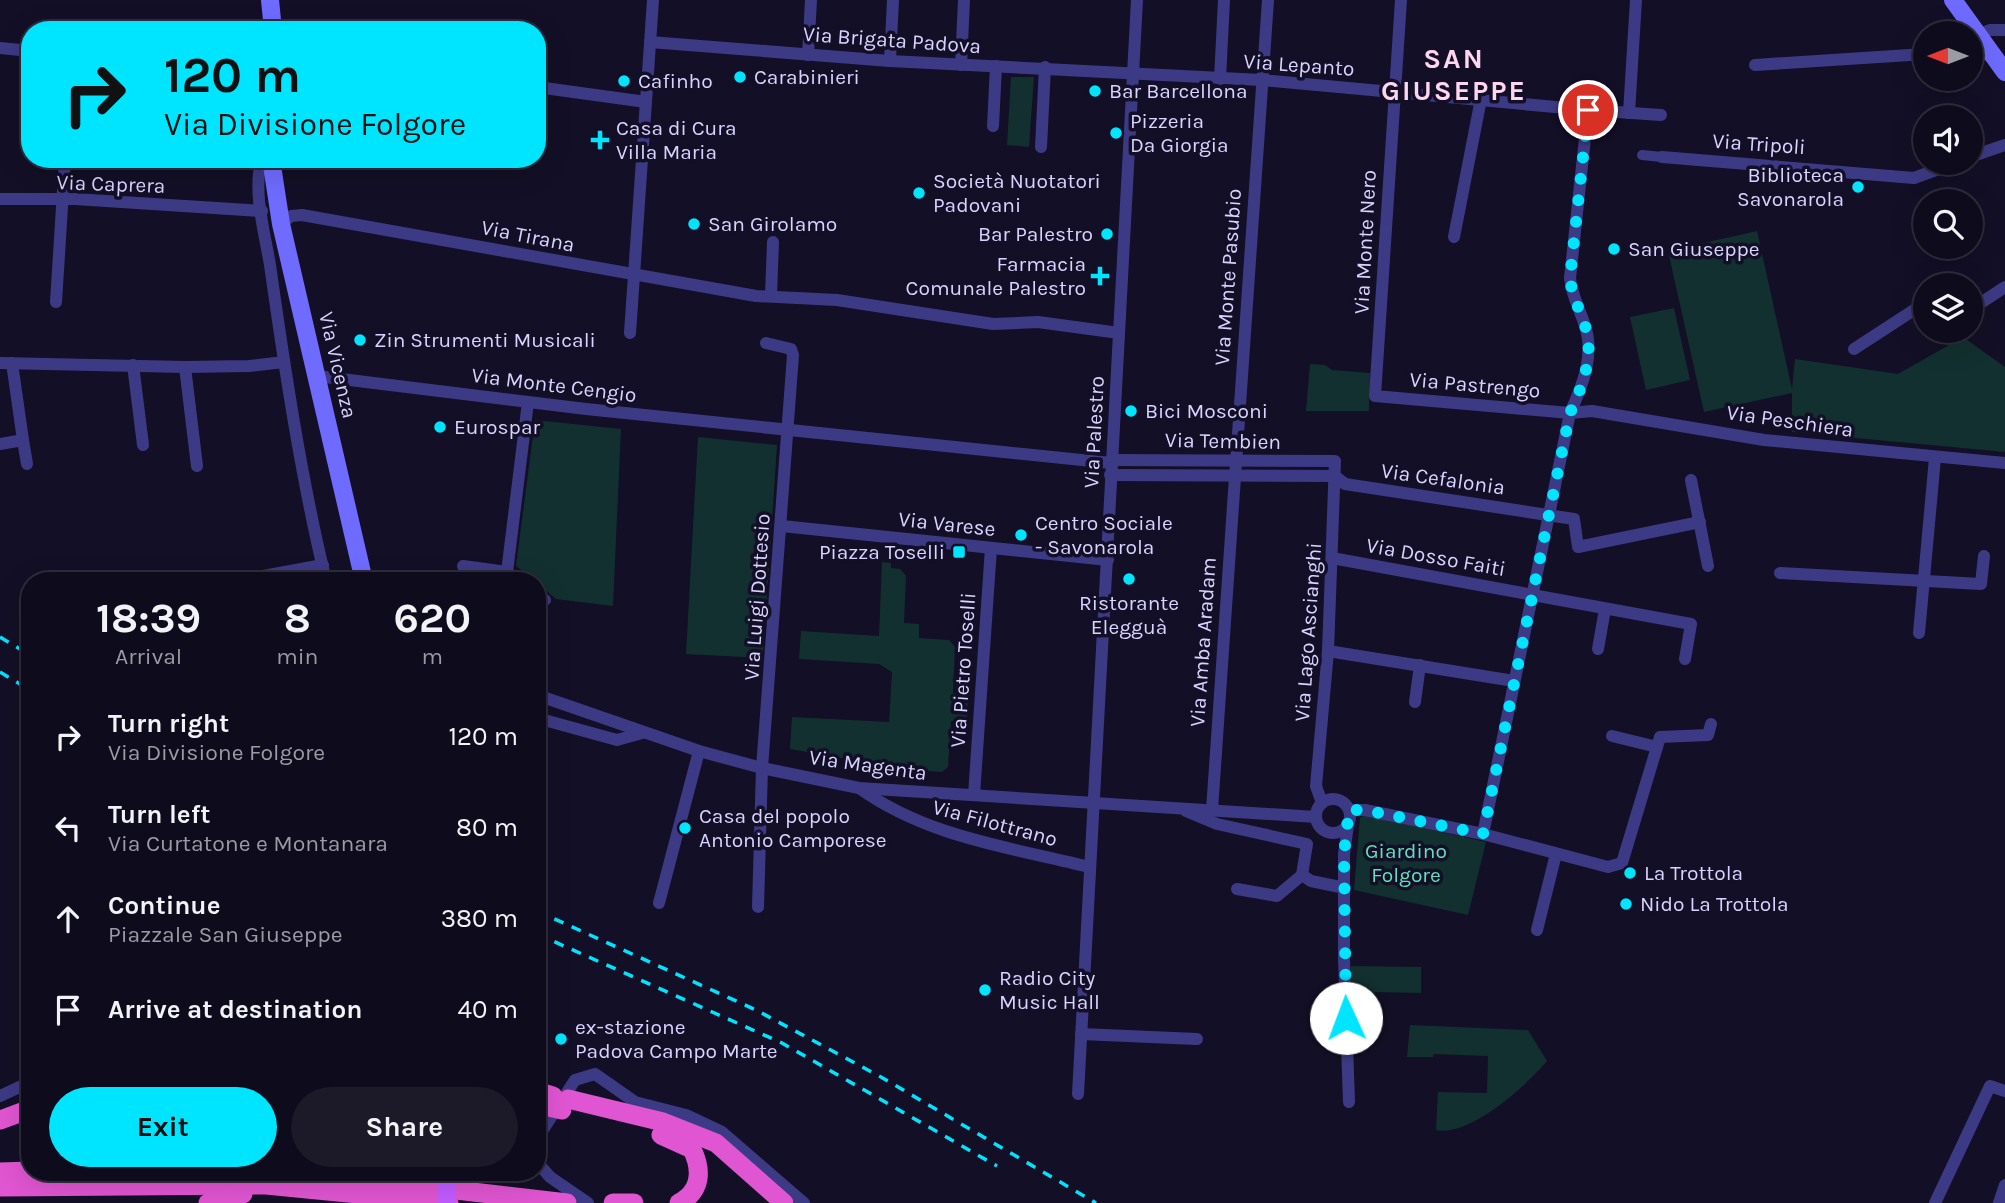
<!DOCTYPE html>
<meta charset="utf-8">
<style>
:root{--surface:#0e0b1c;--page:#1c1929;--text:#f1f3f6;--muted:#9b9ba3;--line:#2e2b3b;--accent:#00e5ff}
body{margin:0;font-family:Karla,sans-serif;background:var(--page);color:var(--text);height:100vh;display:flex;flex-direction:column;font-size:26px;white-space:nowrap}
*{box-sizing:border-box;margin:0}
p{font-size:23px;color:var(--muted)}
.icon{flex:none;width:38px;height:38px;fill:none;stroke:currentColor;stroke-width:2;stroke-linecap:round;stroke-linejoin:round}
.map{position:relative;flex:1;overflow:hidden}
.sheet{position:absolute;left:21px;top:572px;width:525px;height:609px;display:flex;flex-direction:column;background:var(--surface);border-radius:28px;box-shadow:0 7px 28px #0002,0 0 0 2px var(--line)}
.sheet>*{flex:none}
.guide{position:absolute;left:21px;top:21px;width:525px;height:147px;border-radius:28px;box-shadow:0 7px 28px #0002,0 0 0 2px var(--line);background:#00e5ff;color:#111;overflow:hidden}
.needle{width:46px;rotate:270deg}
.tools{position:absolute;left:1913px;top:21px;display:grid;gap:14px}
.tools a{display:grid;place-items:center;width:70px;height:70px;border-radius:50%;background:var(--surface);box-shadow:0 7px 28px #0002,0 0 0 2px var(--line);font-size:35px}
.pin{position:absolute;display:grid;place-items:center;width:60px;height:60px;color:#fff;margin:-30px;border:4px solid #fff;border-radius:50%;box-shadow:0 2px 7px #0007}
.me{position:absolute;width:77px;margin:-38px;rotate:358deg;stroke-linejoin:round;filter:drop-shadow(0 0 5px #0008)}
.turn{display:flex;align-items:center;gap:24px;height:147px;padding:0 28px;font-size:32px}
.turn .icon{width:91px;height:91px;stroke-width:2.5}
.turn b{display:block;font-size:49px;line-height:60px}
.eta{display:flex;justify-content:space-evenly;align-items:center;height:119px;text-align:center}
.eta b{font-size:42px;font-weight:700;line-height:49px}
.action{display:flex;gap:14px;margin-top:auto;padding:14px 28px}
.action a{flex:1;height:80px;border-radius:42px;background:var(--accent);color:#111;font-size:28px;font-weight:700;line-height:80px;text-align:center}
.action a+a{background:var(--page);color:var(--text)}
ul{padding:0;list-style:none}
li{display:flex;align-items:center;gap:21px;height:91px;padding:0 28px}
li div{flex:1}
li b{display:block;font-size:26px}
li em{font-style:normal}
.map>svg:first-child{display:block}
.green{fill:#12302f}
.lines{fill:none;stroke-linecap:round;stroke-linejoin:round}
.pedestrian{stroke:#3d3a85;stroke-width:10}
.minor{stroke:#3d3a85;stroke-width:12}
.secondary{stroke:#6f6bff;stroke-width:18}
.trunk{stroke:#e055d1;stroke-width:19}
.rail{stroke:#00e5ff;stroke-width:3.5;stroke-dasharray:10 9;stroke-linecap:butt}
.primary-bridge{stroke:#c25bff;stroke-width:18}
.trunk-bridge{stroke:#e055d1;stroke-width:19}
.route{stroke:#00e5ff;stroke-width:12;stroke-dasharray:0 21.6}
.poi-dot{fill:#00e5ff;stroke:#130f26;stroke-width:2.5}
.labels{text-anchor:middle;stroke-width:7;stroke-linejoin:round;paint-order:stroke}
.street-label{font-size:21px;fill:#d9d4ff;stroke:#130f26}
.poi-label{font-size:21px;fill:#d9d4ff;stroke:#130f26;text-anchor:start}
.park-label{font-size:21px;fill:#5fe0c0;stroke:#130f26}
.district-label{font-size:28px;font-weight:bold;letter-spacing:2px;fill:#ffd6f0;stroke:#130f26}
</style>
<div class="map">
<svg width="2005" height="1203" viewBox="0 0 2005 1203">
<rect width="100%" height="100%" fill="#130f26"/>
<g class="green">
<path d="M1011,77H1034L1029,147L1007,145Z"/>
<path d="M1757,231L1792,389L1795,359L1898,374L1963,337L2005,367V452L1792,432V393L1704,412L1668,251Z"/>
<path d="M1674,308L1690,380L1646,390L1630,317Z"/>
<path d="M1310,364L1325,365L1332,370L1370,373L1369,411H1306Z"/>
<path d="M535,420L621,429L613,606L556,599L516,566Z"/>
<path d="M698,437L777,445L763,658L686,654Z"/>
<path d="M882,562L891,563V568L900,569L906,576L904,623L919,624V638L949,640L955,647L953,693L968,694L967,721H951L948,767L942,772L910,770L790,749L792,717L889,722L892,672L879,664L799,659L801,631L879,636Z"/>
<path d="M1364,815L1486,842L1468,915L1354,890L1360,818Z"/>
<path d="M1351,966L1421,967V993L1375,992V1002H1367V1009H1352Z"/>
<path d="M1410,1025L1528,1030L1547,1061C1526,1086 1470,1137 1436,1130L1438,1092L1487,1093L1488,1056L1434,1054L1433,1057H1407Z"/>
</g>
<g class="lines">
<path class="pedestrian" d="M1642,155L1662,157"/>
<g class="minor">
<path d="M1401,0L1375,396L1570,413L1592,411L1764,440L2005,463"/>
<path d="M1978,35L1990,30H2005"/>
<path d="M650,42L890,61L1261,80L1588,110"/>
<path d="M0,48L30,51"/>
<path d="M808,55L811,0"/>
<path d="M1970,57H1979L1989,50"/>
<path d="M890,61L893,0"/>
<path d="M961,65L964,0"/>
<path d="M1755,65L1925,54"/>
<path d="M1220,79L1224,0"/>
<path d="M537,87L646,102"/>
<path d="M1629,113L1636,0"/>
<path d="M993,126L996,66"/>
<path d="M1041,147L1045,67"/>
<path d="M1662,157L1914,178L1955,163"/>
<path d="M1970,157L2005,145"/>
<path d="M262,159C252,190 265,234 270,265C285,371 301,477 326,581"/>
<path d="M0,199H75L262,211"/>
<path d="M281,224L291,216L302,215L756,296L837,300L993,324L1038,322L1119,333"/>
<path d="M1454,237L1481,99"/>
<path d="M771,295L773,242"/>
<path d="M56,302L65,159"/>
<path d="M1970,310L2005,287"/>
<path d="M630,333L653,0"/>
<path d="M1854,349L1917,308L1925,310"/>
<path d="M0,363L185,367L249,366L284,362"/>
<path d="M133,365L143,445"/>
<path d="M185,367L197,466"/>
<path d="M317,376L586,409L1111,463"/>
<path d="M23,440L27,464"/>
<path d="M0,444L23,440L12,363"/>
<path d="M1111,460L1335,461L1328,651L1316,786L1322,803"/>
<path d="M1110,475L1335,476L1345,484L1574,519L1578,547L1700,522"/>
<path d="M1691,480L1708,566"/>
<path d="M782,526L1108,560"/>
<path d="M1332,558L1691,624L1685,659"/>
<path d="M463,566L507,572"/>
<path d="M1780,573L1981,584L1984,556"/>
<path d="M236,581L323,565"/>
<path d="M519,581L507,572L528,402"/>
<path d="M537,594L545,600"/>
<path d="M1919,633L1935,458"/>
<path d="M1598,649L1605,609"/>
<path d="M1328,651L1514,681"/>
<path d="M537,695L699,751L762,768L859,788L1316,817"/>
<path d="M1415,702L1420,665"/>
<path d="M537,718L617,740L642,733"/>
<path d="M1612,736L1657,747"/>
<path d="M859,788C927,837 1009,847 1089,867"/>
<path d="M974,795L991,548"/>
<circle cx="1333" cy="816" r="17"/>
<path d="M1212,810L1268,0"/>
<path d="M1349,810H1365L1483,834L1608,867L1622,863L1660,737L1708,735L1711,724"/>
<path d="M1186,811L1217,824L1307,844L1302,875L1311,881L1345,888"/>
<path d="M1348,825L1344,854V958L1349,1102"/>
<path d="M1483,834L1570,413C1582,387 1595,355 1585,326C1580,309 1572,297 1570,278L1588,110L1661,115"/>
<path d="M1237,889L1277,896L1302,875"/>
<path d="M659,903L699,751"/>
<path d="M758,907L762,768L793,355L791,349L766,343"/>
<path d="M1537,930L1556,854"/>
<path d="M1081,1034L1197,1039"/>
<path d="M1078,1094L1137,0"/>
<path d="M0,1096L30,1082"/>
<path d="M537,1139L575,1080L595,1074L635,1102L686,1115L722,1132L804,1203"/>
<path d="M537,1162L550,1177L588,1203"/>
<path d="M1935,1203L1990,1086L2005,1091"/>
<path d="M1999,1203L2005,1185"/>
</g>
<g class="secondary">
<path d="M270,0L273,30"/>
<path d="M1953,0L2005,72"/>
<path d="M271,159L281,224L364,581"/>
</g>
<g class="trunk">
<path d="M537,1091L553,1096"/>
<path d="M568,1099L663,1122L716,1143L784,1203"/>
<path d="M0,1120L30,1109"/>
<path d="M661,1135L692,1149C702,1170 702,1191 679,1203"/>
<path d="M0,1172L30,1171"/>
<path d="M279,1173L327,1175L567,1203"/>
<path d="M0,1187L266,1185L449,1203"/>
<path d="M208,1203L222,1196L243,1194"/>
<path d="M613,1203H634"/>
</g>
<g class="rail">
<path d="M0,637L30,655"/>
<path d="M0,672L30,690"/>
<path d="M537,911L756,1010L881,1077L1096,1203"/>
<path d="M537,934L782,1043L997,1166"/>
</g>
<path class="primary-bridge" d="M446,1203V1182"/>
<path class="trunk-bridge" d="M544,1106L562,1110"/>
</g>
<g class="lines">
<path class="route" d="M1346,1018L1344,854L1349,810H1365L1483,834L1570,413C1582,387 1595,355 1585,326C1580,309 1572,297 1570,278L1588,110"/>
</g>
<g class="poi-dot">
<circle cx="740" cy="77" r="7"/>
<circle cx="624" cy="81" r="7"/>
<circle cx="1095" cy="91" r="7"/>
<circle cx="1116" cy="133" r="7"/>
<path d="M596.5 129.5h7v7h7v7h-7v7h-7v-7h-7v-7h7z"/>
<circle cx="1858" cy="187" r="7"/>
<circle cx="919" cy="193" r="7"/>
<circle cx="694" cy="224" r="7"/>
<circle cx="1107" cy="234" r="7"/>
<circle cx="1614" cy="249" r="7"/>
<path d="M1096.5 265.5h7v7h7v7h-7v7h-7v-7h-7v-7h7z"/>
<circle cx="360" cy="340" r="7"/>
<circle cx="1131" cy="411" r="7"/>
<circle cx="440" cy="427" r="7"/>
<circle cx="1021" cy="535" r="7"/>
<rect x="952" y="545" width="14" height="14" rx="3.5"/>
<circle cx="1129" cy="579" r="7"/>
<circle cx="685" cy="828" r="7"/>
<circle cx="1630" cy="873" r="7"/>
<circle cx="1626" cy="904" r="7"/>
<circle cx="985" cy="990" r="7"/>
<circle cx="561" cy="1039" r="7"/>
</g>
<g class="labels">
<g class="street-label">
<text transform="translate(892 40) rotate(4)" y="7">Via Brigata Padova</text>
<text transform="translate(1299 65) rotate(4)" y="7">Via Lepanto</text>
<text transform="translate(1759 144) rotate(4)" y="7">Via Tripoli</text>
<text transform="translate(111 184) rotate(2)" y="7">Via Caprera</text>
<text transform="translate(528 236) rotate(11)" y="7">Via Tirana</text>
<text transform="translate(1365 242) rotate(-87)" y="7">Via Monte Nero</text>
<text transform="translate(1228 277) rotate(-86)" y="7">Via Monte Pasubio</text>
<text transform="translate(338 365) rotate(77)" y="7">Via Vicenza</text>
<text transform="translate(554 385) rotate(7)" y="7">Via Monte Cengio</text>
<text transform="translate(1475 385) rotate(5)" y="7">Via Pastrengo</text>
<text transform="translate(1790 421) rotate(8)" y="7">Via Peschiera</text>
<text transform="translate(1094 432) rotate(-87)" y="7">Via Palestro</text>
<text transform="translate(1223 441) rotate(1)" y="7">Via Tembien</text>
<text transform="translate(1443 479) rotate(8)" y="7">Via Cefalonia</text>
<text transform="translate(947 524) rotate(6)" y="7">Via Varese</text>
<text transform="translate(1436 557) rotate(10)" y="7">Via Dosso Faiti</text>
<text transform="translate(757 597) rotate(-86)" y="7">Via Luigi Dottesio</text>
<text transform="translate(1308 632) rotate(-86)" y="7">Via Lago Ascianghi</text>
<text transform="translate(1203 642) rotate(-86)" y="7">Via Amba Aradam</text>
<text transform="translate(963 670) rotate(-86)" y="7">Via Pietro Toselli</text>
<text transform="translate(868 765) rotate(8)" y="7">Via Magenta</text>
<text transform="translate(995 823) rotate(15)" y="7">Via Filottrano</text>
</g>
<g class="poi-label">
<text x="754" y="84">Carabinieri</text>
<text x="638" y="88">Cafinho</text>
<text x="1109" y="98">Bar Barcellona</text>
<text x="1130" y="128">Pizzeria<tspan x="1130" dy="24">Da Giorgia</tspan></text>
<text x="616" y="135">Casa di Cura<tspan x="616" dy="24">Villa Maria</tspan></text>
<text x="1844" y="182" text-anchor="end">Biblioteca<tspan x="1844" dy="24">Savonarola</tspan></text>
<text x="933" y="188">Società Nuotatori<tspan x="933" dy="24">Padovani</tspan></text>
<text x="708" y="231">San Girolamo</text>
<text x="1093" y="241" text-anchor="end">Bar Palestro</text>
<text x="1628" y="256">San Giuseppe</text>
<text x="1086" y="271" text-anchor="end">Farmacia<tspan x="1086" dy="24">Comunale Palestro</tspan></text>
<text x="374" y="347">Zin Strumenti Musicali</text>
<text x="1145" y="418">Bici Mosconi</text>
<text x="454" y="434">Eurospar</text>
<text x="1035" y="530">Centro Sociale<tspan x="1035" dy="24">- Savonarola</tspan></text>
<text x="945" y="559" text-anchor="end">Piazza Toselli</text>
<text x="1129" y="610" text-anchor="middle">Ristorante<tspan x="1129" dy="24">Elegguà</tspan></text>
<text x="699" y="823">Casa del popolo<tspan x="699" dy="24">Antonio Camporese</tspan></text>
<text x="1644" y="880">La Trottola</text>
<text x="1640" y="911">Nido La Trottola</text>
<text x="999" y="985">Radio City<tspan x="999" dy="24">Music Hall</tspan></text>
<text x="575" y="1034">ex-stazione<tspan x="575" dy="24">Padova Campo Marte</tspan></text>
</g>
<g class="park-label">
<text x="1406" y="858">Giardino<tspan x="1406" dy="24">Folgore</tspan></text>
</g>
<g class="district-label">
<text x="1454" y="68">SAN<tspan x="1454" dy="32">GIUSEPPE</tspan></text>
</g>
</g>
</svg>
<div class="tools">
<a><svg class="needle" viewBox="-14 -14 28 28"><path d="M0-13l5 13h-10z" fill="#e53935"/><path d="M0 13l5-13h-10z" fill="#9b9ba3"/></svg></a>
<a><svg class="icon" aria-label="sound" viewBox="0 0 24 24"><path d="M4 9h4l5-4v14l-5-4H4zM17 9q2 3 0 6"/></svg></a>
<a><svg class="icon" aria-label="search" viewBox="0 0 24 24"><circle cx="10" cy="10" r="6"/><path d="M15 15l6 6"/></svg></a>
<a><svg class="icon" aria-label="layers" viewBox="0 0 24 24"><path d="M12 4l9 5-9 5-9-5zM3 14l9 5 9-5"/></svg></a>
</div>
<div class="pin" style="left:1588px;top:110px;background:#d93025"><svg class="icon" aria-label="arrive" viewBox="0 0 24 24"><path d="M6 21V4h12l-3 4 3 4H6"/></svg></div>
<svg class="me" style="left:1346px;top:1018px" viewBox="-20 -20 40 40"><circle r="19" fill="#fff"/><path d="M0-13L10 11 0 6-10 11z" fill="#00e5ff"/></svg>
<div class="guide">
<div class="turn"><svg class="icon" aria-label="right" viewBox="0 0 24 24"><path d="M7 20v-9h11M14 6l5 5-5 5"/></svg><div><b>120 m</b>Via Divisione Folgore</div></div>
</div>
<section class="sheet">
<div class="eta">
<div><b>18:39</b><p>Arrival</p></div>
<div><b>8</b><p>min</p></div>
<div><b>620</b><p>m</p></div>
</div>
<ul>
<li><svg class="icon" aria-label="right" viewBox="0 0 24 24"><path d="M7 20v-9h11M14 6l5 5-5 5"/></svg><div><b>Turn right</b><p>Via Divisione Folgore</p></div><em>120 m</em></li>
<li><svg class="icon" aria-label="left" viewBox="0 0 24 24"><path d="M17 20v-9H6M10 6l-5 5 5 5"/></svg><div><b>Turn left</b><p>Via Curtatone e Montanara</p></div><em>80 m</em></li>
<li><svg class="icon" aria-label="ahead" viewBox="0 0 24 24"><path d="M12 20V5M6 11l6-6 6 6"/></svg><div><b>Continue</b><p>Piazzale San Giuseppe</p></div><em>380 m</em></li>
<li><svg class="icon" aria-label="arrive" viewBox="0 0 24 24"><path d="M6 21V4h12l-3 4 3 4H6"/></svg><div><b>Arrive at destination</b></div><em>40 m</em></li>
</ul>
<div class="action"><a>Exit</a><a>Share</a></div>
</section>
</div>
